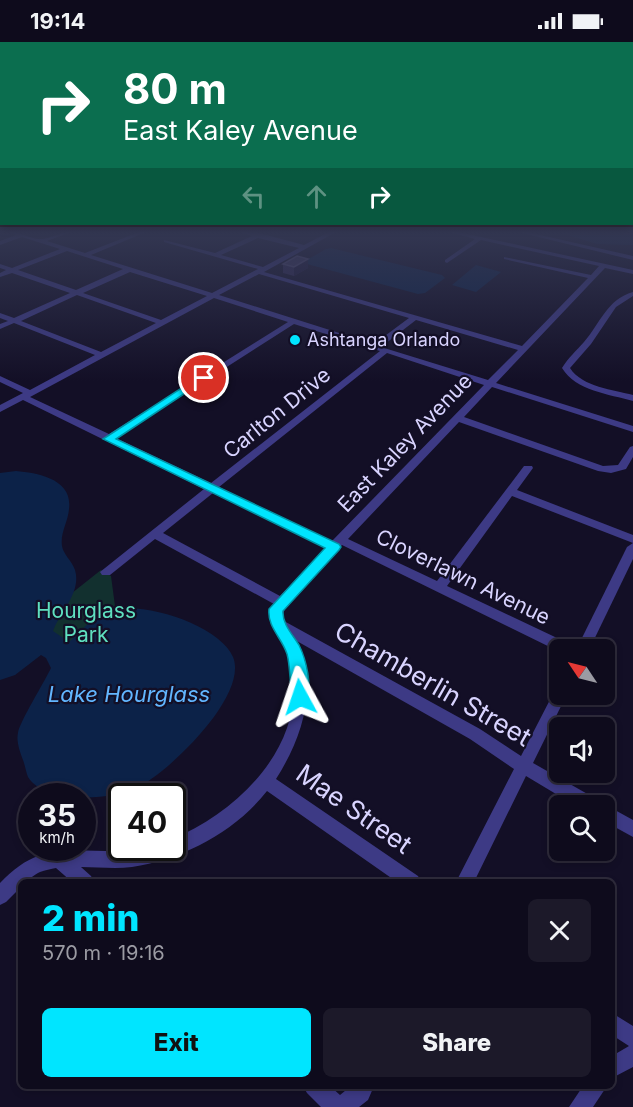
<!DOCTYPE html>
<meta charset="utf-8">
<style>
:root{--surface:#0e0b1c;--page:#1c1929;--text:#f1f3f6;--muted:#9b9ba3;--line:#2e2b3b;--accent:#00e5ff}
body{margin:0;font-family:Inter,sans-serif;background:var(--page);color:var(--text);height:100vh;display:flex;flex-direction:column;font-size:22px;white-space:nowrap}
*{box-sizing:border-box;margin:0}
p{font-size:20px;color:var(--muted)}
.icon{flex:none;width:33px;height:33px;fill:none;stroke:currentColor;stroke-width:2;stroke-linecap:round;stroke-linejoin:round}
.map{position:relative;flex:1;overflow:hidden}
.drawer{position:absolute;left:18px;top:837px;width:597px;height:210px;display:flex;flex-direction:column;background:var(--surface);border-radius:9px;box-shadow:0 3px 9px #0003,0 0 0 2px var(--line)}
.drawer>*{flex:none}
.hud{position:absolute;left:0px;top:0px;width:633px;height:183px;box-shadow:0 3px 9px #0003,0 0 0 2px var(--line);background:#0b6e4f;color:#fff;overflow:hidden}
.needle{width:39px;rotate:305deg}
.fabs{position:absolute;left:549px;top:597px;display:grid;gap:12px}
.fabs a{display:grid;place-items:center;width:66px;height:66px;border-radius:9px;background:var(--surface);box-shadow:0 3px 9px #0003,0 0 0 2px var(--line);font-size:30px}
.speed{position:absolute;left:18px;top:741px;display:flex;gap:12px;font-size:30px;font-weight:700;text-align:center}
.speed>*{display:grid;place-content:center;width:78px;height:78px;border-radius:50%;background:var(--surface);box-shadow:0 3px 9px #0003,0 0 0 2px var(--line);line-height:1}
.speed small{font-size:15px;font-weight:400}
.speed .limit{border:3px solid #111;border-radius:9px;background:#fff;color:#111}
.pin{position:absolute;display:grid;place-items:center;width:51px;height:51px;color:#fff;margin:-26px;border:3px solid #fff;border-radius:50%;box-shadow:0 2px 6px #0007}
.me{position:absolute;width:66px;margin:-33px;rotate:355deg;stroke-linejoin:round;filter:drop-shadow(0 0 4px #0008)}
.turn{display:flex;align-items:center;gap:21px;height:126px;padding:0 24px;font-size:27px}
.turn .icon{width:78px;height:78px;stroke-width:2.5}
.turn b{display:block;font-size:42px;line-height:51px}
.lanes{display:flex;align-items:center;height:57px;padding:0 24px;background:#0003;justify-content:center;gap:30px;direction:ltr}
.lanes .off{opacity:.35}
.round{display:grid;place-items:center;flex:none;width:63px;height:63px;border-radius:9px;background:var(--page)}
.head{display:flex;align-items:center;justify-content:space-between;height:102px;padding:0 24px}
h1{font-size:36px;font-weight:800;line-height:45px;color:var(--accent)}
.button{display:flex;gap:12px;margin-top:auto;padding:12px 24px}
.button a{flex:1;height:69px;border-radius:9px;background:var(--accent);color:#111;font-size:24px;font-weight:800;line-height:69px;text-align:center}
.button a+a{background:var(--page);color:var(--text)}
.status{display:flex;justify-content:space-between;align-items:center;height:42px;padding:0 30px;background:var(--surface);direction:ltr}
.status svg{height:16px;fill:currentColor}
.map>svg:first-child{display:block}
.green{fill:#12302f}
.water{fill:#0c2248}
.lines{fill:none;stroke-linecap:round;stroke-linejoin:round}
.minor{fill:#3d3a85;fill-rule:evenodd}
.wall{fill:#312854}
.shaded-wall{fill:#1d163a}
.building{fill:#433a66;stroke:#5a527e;stroke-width:1.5}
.route{fill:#00e5ff;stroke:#0095a6;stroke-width:1.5}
.poi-dot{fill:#00e5ff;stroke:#130f26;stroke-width:2}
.labels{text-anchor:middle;stroke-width:4.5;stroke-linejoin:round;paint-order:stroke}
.far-poi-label{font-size:18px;fill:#d9d4ff;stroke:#130f26;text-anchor:start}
.street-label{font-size:21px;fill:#d9d4ff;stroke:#130f26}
.park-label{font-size:21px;fill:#5fe0c0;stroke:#130f26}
.water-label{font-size:22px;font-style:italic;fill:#62b6ff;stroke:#130f26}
.near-street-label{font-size:26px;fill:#d9d4ff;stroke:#130f26}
</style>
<div class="status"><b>19:14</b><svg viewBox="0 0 49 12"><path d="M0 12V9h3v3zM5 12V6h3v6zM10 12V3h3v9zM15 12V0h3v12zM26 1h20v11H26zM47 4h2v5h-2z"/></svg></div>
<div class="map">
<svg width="633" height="1065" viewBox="0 0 633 1065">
<rect width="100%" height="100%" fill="#130f26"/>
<path class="green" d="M101,528L111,534L126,647L33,582Z"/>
<g class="water">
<path d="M558,190H633V203L597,202Z"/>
<path d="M331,206L442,233L445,236L425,251L418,252L307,222L305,219L326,207Z"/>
<path d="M476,223L501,230L476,250L452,243Z"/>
<path d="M16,429C38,431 73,437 69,467C68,480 60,491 62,504C63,512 72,519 75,528C81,548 64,567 55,584L53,589L69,600C79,591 91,577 103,571C135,555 219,582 233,615C249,654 167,732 135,747C110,758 45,762 28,735C26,730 25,723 23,718C20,710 16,699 18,691C19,681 45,639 51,626L46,616L41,613L15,633L0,638V431Z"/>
</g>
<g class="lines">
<g class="minor">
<path d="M9,190C20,189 31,198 42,197C52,196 60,190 71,190L47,199L85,211L139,190H146L91,213L212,251L258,227L164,200V198L215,211L252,194L240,190L259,191L304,203L329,190H336L264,230L522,304L588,236L504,217V215L591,233L599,224L481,198L447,221L445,220V218L475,197L449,190H458L633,228V232L605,226L496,341L633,384V390L492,345L464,375L603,424L618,423L630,405L633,404V415L626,427L611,431L598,429L459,380L348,497L437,539L524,424H532L533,426L517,448L633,493V501L512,454L447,544L574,604L575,608H560V610L342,503L286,563L283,573L284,579L480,687L521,714L555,648L560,646V652H567L533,721L598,758L600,764H576L526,734L474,840H456L514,727L470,697L295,598C320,644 302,696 276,737L418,834L421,840H397L267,749C235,790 183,817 132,825C115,827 98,825 81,825L91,834L94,840H72L56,826C51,827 45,828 40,830C33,833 29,839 21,840V845L6,860L0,863V841C39,800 66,809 116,809C126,809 135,806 144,806C154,805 163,806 172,806V797C239,770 306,703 292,625C289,607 278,595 271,579L270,573L274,562L155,497L110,533H102L100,530L204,447L23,358L0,370V363L23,351L0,340V334L30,348L95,313L14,281L0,287V282L8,279L0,276V271L14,276L70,251L12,231L0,235V231L6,228L0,226V222L12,226L60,207L22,195L0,203V199L16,193ZM258,196L299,206L263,225L221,213ZM67,209L123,227L76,248L18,228ZM130,230L207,254L161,278L83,251ZM259,232L409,276L374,302L219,253ZM77,253L156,281L101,310L21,279ZM214,256L288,280L109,392L30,355ZM416,278L518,308L488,338L381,305ZM294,282L380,309L211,441L116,396ZM387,311L484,343L332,499L219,445ZM213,451L326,506L280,554L163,491Z"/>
<path d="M518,190H527L633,214V218Z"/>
<path d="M633,250V254L616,265L591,302L570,326C582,345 614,348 633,353V359C609,352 576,349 562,326C568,316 576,309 584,300C600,282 607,257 633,250Z"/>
<path d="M633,501V517L589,608H576L627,505Z"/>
<path d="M604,762L633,778V795L604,779V764H600Z"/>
<path d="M612,971L633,984V1025L612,1036V1014L629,1004L612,993Z"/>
<path d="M303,1044H330L340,1053L351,1044H374L368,1058L359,1065H321L307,1051Z"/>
<path d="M583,1044H607L593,1065H569Z"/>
</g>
</g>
<path class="wall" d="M308,217V226L294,234L283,231V222Z"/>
<path class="shaded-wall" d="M308,217V226L294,234V225Z"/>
<path class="building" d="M297,214L308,217L294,225L283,222Z"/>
<linearGradient id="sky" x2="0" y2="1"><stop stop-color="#0a0815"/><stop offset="0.56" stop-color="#333752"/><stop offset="1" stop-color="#333752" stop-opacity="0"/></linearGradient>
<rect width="633" height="339" fill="url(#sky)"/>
<path class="route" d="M200,334L208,336L116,397L339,502L341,505L339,508L283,569C282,582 293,593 299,603C306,617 313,645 306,660L300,662L294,660C289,648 291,626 287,612C282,596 267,585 269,567L325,506L103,397Z"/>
<circle class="poi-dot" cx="295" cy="298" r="6"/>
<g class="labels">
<g class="far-poi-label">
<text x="307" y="304">Ashtanga Orlando</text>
</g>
<g class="street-label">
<text transform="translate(277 371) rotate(-39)" y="7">Carlton Drive</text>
<text transform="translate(405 401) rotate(-46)" y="7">East Kaley Avenue</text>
<text transform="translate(463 535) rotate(26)" y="7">Cloverlawn Avenue</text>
</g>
<g class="park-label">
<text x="86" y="576">Hourglass<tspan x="86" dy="24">Park</tspan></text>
</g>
<g class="water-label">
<text x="129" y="660">Lake Hourglass</text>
</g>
<g class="near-street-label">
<text transform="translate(433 642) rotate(30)" y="9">Chamberlin Street</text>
<text transform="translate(354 767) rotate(35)" y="9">Mae Street</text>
</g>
</g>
</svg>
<div class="fabs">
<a><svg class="needle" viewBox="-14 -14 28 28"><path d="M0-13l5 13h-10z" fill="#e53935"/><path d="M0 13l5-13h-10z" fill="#9b9ba3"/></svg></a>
<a><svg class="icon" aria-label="sound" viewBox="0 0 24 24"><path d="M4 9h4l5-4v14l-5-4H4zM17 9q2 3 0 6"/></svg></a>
<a><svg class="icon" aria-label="search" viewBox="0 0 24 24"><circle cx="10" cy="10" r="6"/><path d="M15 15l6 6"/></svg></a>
</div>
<div class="speed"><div>35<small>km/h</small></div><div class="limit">40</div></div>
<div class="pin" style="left:204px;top:336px;background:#d93025"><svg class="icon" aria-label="arrive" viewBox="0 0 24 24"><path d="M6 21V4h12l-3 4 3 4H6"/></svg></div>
<svg class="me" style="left:300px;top:655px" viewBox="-20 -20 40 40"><path d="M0-17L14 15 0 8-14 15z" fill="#00e5ff" stroke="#fff" stroke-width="4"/></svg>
<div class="hud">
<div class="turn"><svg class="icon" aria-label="right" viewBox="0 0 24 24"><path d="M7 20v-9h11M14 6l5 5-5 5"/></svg><div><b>80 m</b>East Kaley Avenue</div></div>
<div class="lanes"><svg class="icon off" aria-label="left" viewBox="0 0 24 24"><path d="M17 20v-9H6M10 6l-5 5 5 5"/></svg><svg class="icon off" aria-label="ahead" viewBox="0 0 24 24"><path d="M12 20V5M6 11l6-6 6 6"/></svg><svg class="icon" aria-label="right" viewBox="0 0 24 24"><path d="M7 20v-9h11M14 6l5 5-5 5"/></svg></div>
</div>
<section class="drawer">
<div class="head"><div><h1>2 min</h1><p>570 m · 19:16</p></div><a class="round"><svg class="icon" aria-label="close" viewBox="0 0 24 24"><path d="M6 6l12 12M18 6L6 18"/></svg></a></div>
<div class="button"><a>Exit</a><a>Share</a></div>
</section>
</div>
